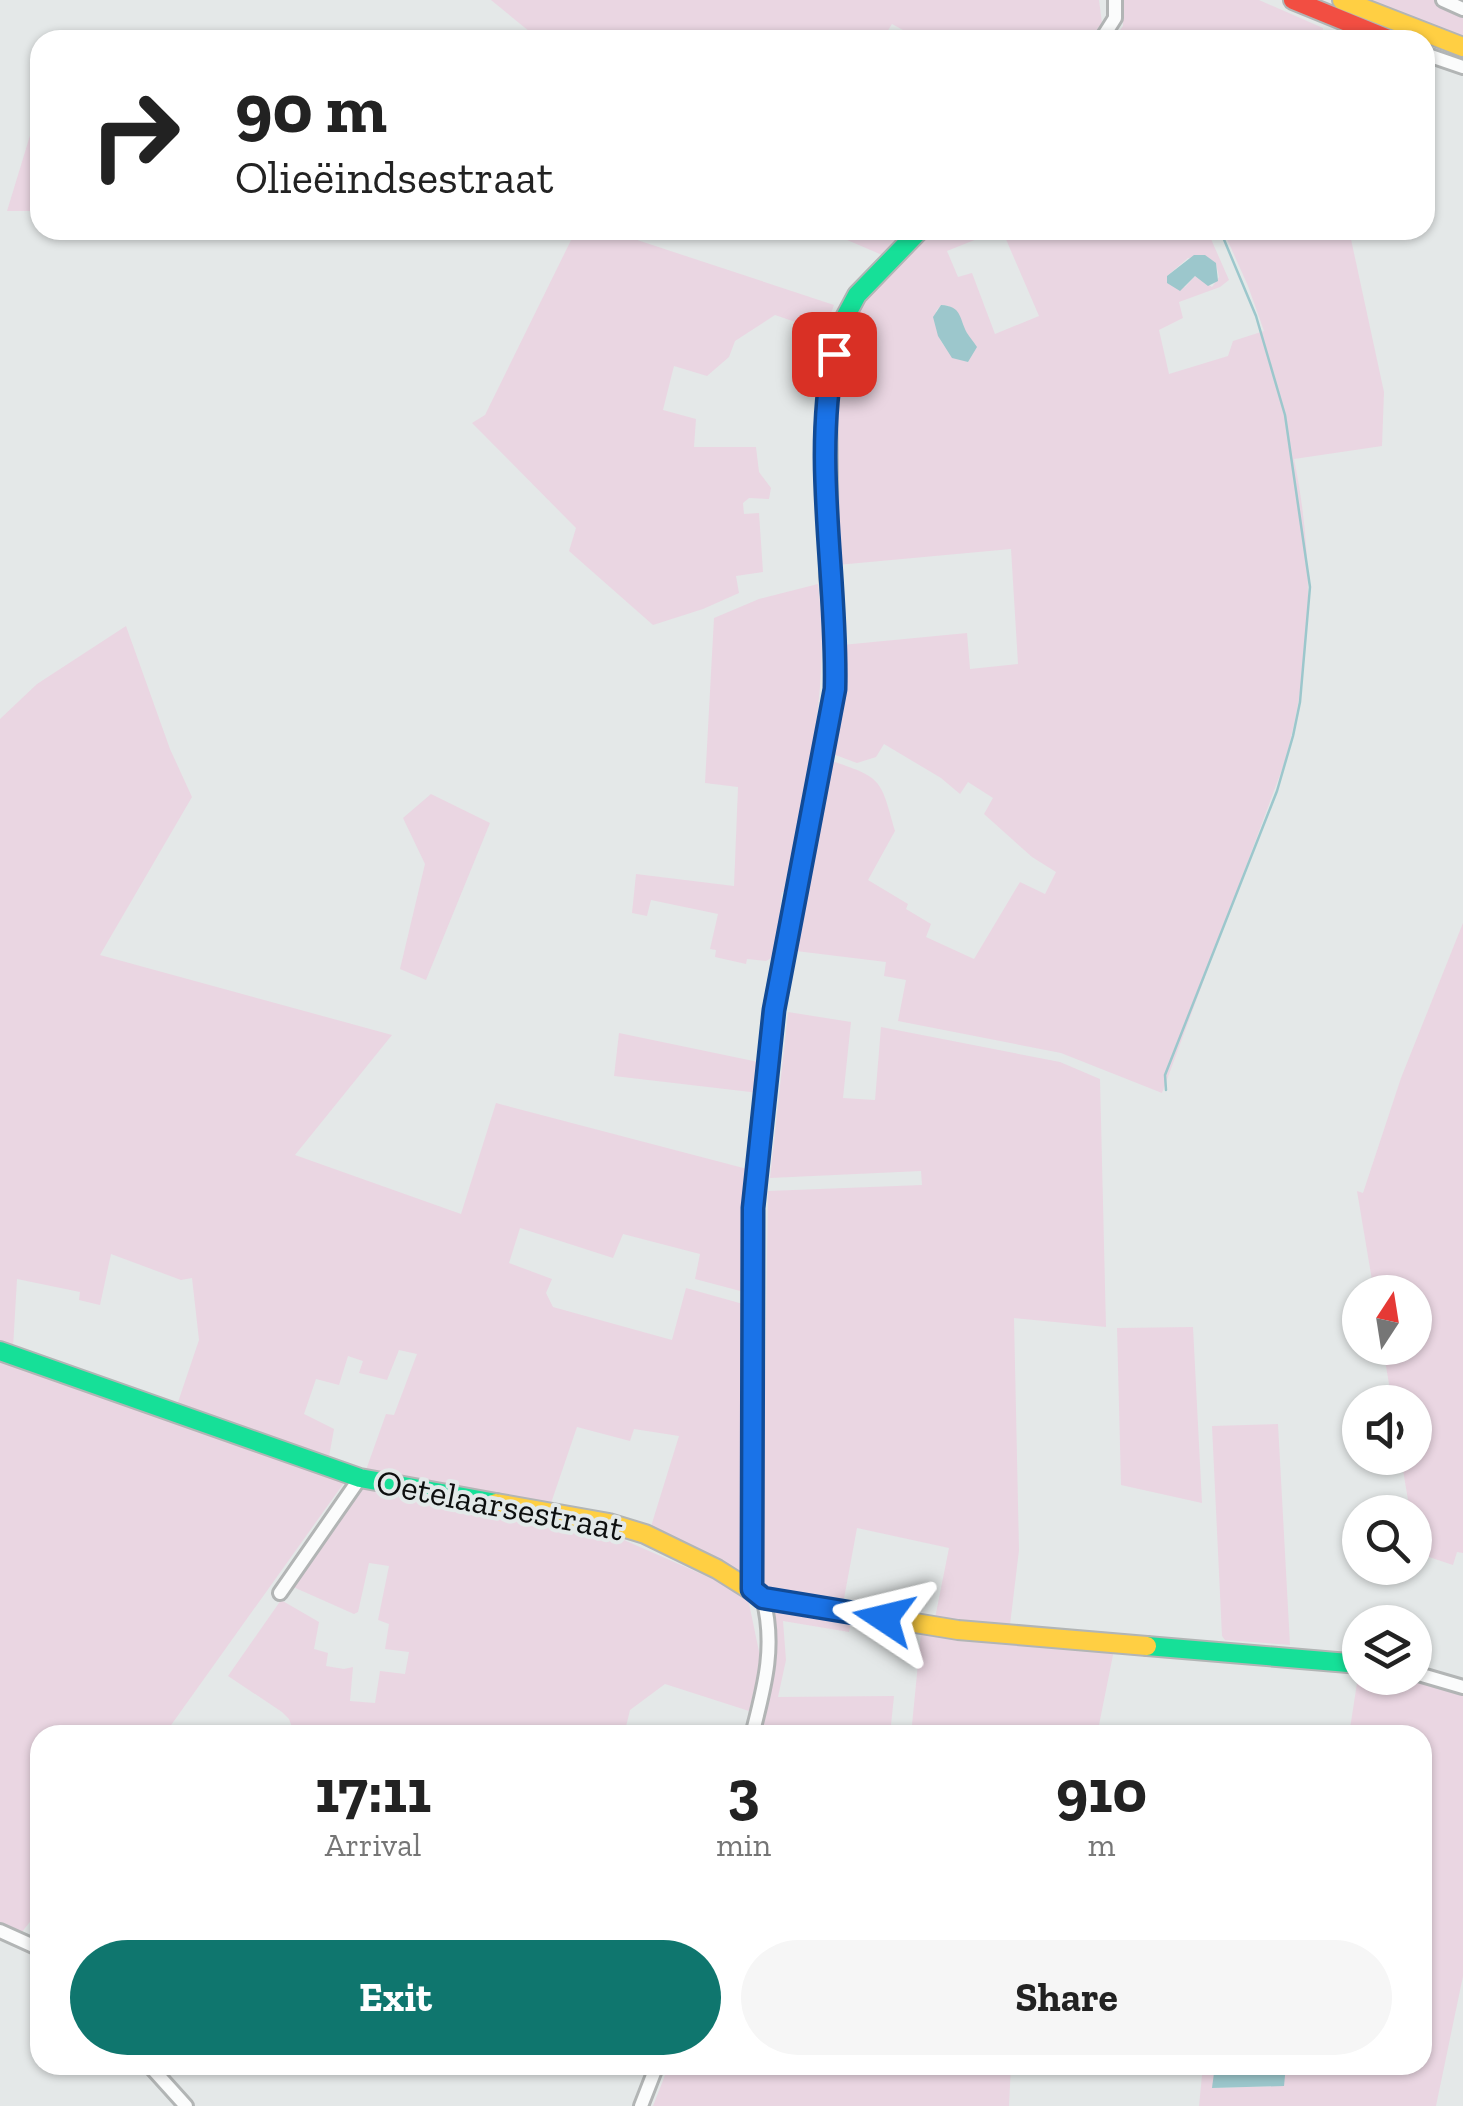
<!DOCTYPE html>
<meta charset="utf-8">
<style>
:root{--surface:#fff;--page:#f6f6f6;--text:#222;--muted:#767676;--accent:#0f766e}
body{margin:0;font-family:"Zilla Slab",serif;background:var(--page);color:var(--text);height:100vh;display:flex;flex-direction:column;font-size:38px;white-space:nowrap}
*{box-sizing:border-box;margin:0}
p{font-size:32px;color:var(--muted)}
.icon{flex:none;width:55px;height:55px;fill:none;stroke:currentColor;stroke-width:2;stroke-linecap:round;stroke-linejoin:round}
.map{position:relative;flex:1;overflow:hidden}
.panel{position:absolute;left:30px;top:1725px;width:1402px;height:350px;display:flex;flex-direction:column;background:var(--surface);border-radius:30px;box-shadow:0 2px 8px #0004}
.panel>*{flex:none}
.banner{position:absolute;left:30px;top:30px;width:1405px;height:210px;border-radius:30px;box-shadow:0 2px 8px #0004;background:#fff;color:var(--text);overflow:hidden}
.needle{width:65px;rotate:12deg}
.tools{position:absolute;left:1342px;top:1275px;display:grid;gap:20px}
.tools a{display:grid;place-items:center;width:90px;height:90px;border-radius:50%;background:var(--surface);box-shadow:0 2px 8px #0004;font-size:50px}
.pin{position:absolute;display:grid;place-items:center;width:85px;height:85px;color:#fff;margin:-42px;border-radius:20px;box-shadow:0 5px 15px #0006}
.me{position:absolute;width:110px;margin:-55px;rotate:280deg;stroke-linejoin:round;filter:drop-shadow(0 0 8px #0008)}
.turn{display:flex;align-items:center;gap:35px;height:210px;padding:0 40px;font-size:45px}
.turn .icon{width:130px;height:130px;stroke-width:2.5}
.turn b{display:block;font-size:70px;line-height:85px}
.eta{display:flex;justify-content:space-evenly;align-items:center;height:170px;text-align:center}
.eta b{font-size:60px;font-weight:700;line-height:70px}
.button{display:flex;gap:20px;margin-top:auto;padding:20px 40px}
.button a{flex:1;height:115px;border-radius:60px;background:var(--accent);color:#fff;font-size:40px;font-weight:700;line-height:115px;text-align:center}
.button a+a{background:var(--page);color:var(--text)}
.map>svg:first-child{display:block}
.green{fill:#ead6e2;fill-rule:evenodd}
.water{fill:#9cc7cc}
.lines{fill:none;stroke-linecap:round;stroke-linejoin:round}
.stream{stroke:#9cc7cc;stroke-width:2.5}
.street-casing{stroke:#b2b5b5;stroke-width:18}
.fast-casing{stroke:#b2b5b5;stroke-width:22}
.slow-casing{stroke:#b2b5b5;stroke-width:22}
.jam-casing{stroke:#b2b5b5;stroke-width:22}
.street{stroke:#fbfcfc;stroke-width:12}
.fast{stroke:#16e098;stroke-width:18}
.slow{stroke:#ffcf43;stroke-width:18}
.jam{stroke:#f24e42;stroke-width:18}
.route-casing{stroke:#114b97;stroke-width:25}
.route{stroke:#1a73e8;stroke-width:18}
.labels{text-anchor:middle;stroke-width:8;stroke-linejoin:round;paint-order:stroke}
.street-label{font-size:35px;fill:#0d0f0f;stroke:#e3e9e9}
</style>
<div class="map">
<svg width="1463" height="2106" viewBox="0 0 1463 2106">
<rect width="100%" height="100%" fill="#e4e8e8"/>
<g class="green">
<path d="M491,0H1099L1102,23L1089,40H921L892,24L882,40H540Z"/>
<path d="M1122,0H1259L1323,28L1322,40H1113L1123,26Z"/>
<path d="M1361,0H1435L1463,12V39Z"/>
<path d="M32,129H40V211H7Z"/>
<path d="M576,230H607L834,305L824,332L775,315L735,341L729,357L707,376L674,366L663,410L696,419L694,447H756L759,472L771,488L769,499L749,498L743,503L744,514L759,513L763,572L736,576L739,593L703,609L653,625L569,551L576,528L472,423L485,415Z"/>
<path d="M824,230H905L882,255Z"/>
<path d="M930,230H990L992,233L947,251L958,277L972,273L995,334L1039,316L1002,230H1166L1178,235L1190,230H1207L1229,280L1220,287L1179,302L1183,318L1159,330L1169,374L1228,356L1233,341L1264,331L1248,286L1223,230H1349L1384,392L1382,446L1294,459C1315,562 1313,663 1284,764L1162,1093L1061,1053L898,1021L906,980L884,976L886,962L796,951L829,760C882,778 880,777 895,831L868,880L908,904L906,909L931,924L926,937L974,959L1020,882L1045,894L1056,872L1032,857L984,814L993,798L968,782L960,794L941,778L884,744L876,757L857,763L830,753L842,645L967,633L970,669L1018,664L1011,549L837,565L828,407L853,306ZM1188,258L1216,263L1219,277L1212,287L1195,276L1185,287L1167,283V276ZM941,305L949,306L976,347L968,362C944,352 934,338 936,311Z"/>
<path d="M818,584C832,690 804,788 786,892H782L775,956L766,961L747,959L746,964L715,957L716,950L710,949L718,914L651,900L647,916L632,913L636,874L734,886L738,787L705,783L714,618L759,599Z"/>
<path d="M126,626L170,749L192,797L100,955L392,1035L295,1155L461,1214L496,1103L751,1170L744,1292L695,1279L700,1254L623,1234L613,1258L520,1228L509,1263L552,1279L546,1293L553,1307L672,1340L686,1288L743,1304L747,1373L746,1577L649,1533L679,1436L634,1429L630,1441L577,1427L549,1509L366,1470L386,1414L394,1415L417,1354L399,1350L387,1380L359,1373L363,1361L348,1356L339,1385L316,1379L304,1414L334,1429L329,1457L177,1405L199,1340L192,1278L181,1280L111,1254L100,1305L79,1300L80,1292L17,1279L13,1348L0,1343V719L37,684Z"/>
<path d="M431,794L490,823L426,980L400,969L425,864L403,818Z"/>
<path d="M1463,923V1553L1457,1552L1453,1565L1417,1553L1415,1512H1410L1401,1458H1415V1402H1392L1383,1348H1415V1292H1374L1357,1191L1363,1193L1401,1078Z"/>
<path d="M788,1012L851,1022L843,1098L875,1100L881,1027L1060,1062L1100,1079L1106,1327L1014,1318L1019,1550L1010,1625L935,1618L949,1548L857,1528L843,1604L776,1591L762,1583L768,1191L922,1185L921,1171L770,1178Z"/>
<path d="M619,1033L763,1063L759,1093L614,1076Z"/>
<path d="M1193,1327L1202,1503L1121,1485L1117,1328Z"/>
<path d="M0,1357L173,1422L346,1480L164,1735H40V1909L22,1932L0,1924Z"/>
<path d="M1278,1424L1290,1645L1225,1640L1222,1636L1212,1426Z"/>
<path d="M365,1485L624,1540L747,1594L761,1661L749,1711L665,1684L630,1710L624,1735H295L289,1719L282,1712L228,1676L281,1600L319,1622L314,1649L328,1653L326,1666L344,1669L353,1667L350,1701L375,1703L380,1671L405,1674L409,1652L385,1649L389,1624L378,1620L389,1566L369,1563L358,1612L354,1614L291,1586Z"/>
<path d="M776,1608L851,1621L849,1632L783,1621L786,1660L778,1697L894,1696L890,1735H758L776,1658L769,1619L770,1609Z"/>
<path d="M921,1633L1114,1650L1097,1735H911Z"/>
<path d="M1359,1670L1360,1678H1409L1463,1695V1976L1436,2106H1199L1203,2065H1215L1213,2088L1283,2086L1286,2065H1422V1735H1349Z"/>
<path d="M669,2065H1011L1009,2106H653Z"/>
</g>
<g class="water">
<path d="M1194,255H1205L1216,263L1218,281L1208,286L1195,276L1180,291L1167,283V276Z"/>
<path d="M941,305C962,306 959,318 967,333C970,338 974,342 977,347L968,362L952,358L938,336L933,317Z"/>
<path d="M1215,2065H1286L1284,2086L1212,2088Z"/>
</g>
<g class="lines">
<path class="stream" d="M1166,1090L1165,1075L1277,791L1293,736L1300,702L1310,587L1285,415L1256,316L1220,230"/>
<defs>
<g id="street">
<path d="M1443,0L1463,9"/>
<path d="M1101,40L1115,18V0"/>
<path d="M1425,54L1463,67"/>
<path d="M280,1593L360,1478"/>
<path d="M1415,1673L1463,1687"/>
<path d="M752,1735C764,1688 776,1647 763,1598"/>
<path d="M0,1931L40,1949"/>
<path d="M149,2065L186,2106"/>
<path d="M641,2106L657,2065"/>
</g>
<g id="fast">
<path d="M809,822L835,689L836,647L829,576L827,387L842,323L857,295L920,230"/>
<path d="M0,1351L360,1478L496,1503"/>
<path d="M1147,1646L1360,1664"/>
</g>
<g id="slow">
<path d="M1342,0L1463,47"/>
<path d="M496,1503L609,1523L645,1534L717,1569L763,1598L958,1630L1147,1646"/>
</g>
<g id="jam">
<path d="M1293,0L1391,40"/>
<path d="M752,1589L753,1209L773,1010L809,822"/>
</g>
</defs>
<use href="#street" class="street-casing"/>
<use href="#fast" class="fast-casing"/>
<use href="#slow" class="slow-casing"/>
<use href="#jam" class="jam-casing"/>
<use href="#street" class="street"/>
<use href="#fast" class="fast"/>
<use href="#slow" class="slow"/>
<use href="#jam" class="jam"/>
</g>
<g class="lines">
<defs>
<path id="route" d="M834,354C812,464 838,579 835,689L774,1010L753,1208L752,1589L763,1598L884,1618"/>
</defs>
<use href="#route" class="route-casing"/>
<use href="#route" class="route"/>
</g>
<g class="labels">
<g class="street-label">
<text transform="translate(500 1505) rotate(11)" y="12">Oetelaarsestraat</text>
</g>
</g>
</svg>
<div class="tools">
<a><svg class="needle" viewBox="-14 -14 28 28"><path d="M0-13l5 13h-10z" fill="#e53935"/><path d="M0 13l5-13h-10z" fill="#767676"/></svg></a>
<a><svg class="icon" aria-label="sound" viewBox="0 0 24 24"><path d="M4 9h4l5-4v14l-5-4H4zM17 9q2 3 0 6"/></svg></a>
<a><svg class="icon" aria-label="search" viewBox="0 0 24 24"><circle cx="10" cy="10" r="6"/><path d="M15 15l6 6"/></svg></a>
<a><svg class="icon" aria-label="layers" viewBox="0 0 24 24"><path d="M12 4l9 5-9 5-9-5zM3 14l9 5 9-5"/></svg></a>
</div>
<div class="pin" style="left:834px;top:354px;background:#d93025"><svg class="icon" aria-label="arrive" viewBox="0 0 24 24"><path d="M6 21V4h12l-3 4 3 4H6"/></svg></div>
<svg class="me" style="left:884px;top:1618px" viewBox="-20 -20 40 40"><path d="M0-17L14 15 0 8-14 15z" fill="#1a73e8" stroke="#fff" stroke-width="4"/></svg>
<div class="banner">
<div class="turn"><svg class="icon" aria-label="right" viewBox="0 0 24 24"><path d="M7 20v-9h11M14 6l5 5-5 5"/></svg><div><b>90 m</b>Olieëindsestraat</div></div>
</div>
<section class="panel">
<div class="eta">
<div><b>17:11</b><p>Arrival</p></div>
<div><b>3</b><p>min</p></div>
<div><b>910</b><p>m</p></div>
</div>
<div class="button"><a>Exit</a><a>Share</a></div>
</section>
</div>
